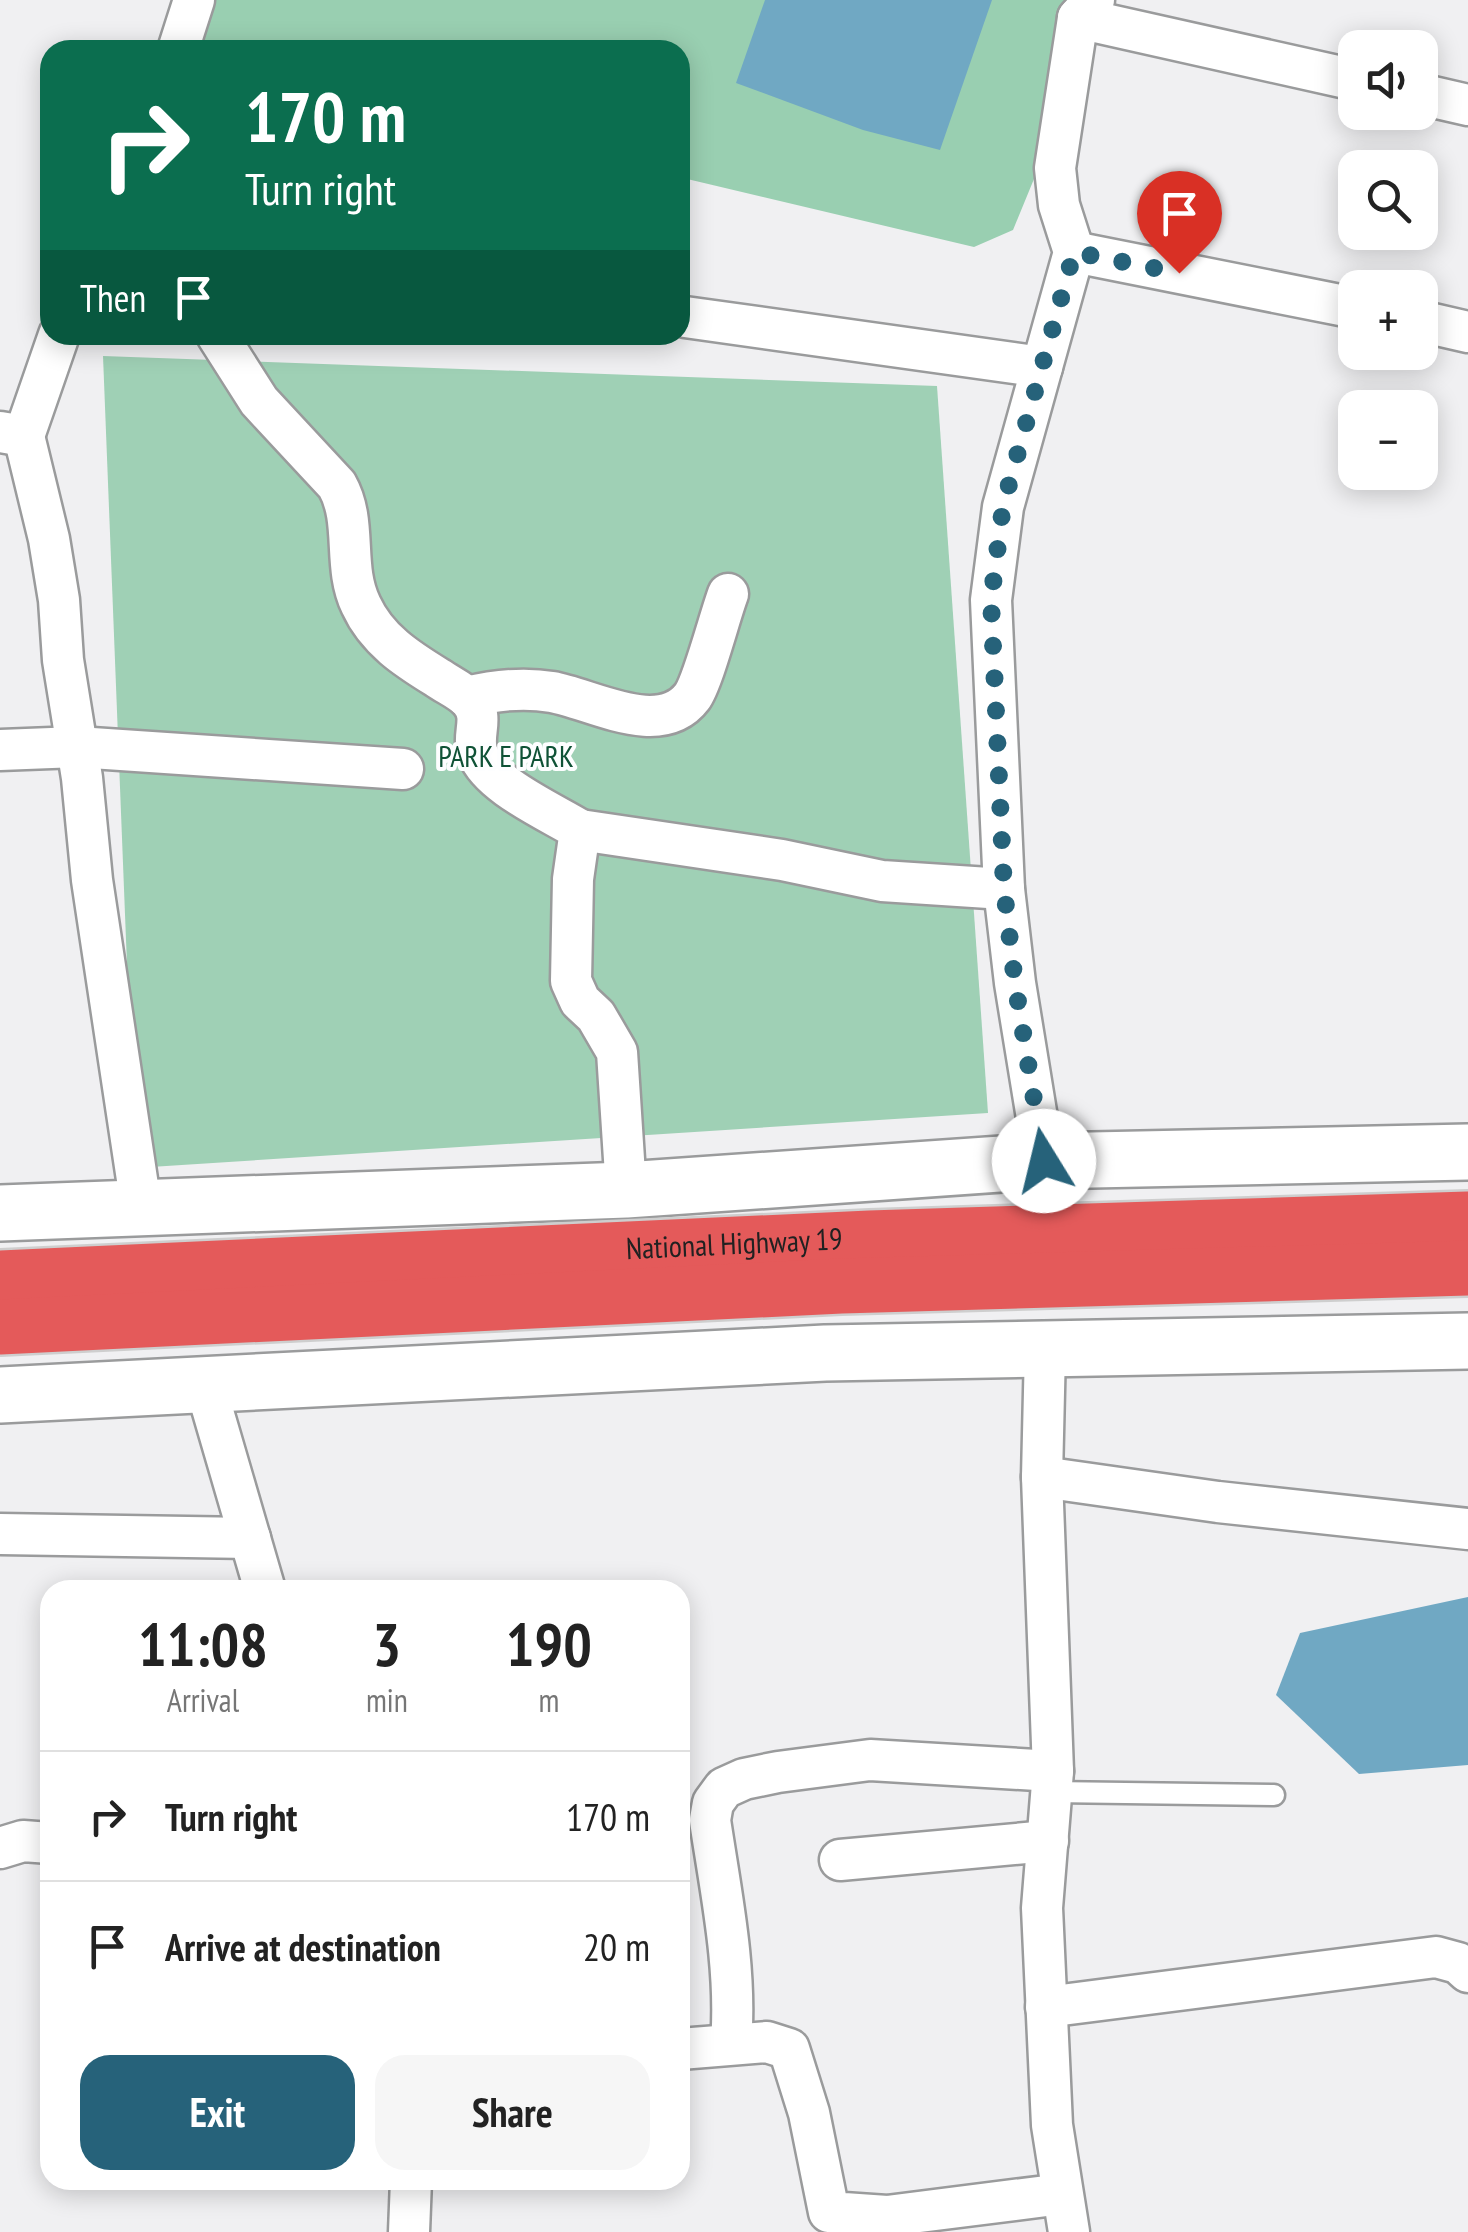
<!DOCTYPE html>
<meta charset="utf-8">
<style>
:root{--surface:#fff;--page:#f6f6f6;--text:#222;--muted:#767676;--line:#e0e0e0;--accent:#26627a}
body{margin:0;font-family:"PT Sans Narrow",sans-serif;background:var(--page);color:var(--text);height:100vh;display:flex;flex-direction:column;font-size:38px;white-space:nowrap}
*{box-sizing:border-box;margin:0}
p{font-size:32px;color:var(--muted)}
.icon{flex:none;width:55px;height:55px;fill:none;stroke:currentColor;stroke-width:2;stroke-linecap:round;stroke-linejoin:round}
.map{position:relative;flex:1;overflow:hidden}
.side{position:absolute;left:40px;top:1580px;width:650px;height:610px;display:flex;flex-direction:column;background:var(--surface);border-radius:30px;box-shadow:0 5px 25px #0003}
.side>*{flex:none}
.banner{position:absolute;left:40px;top:40px;width:650px;height:305px;border-radius:30px;box-shadow:0 5px 25px #0003;background:#0b6e4f;color:#fff;overflow:hidden}
.tools{position:absolute;left:1338px;top:30px;display:grid;gap:20px}
.tools a{display:grid;place-items:center;width:100px;height:100px;border-radius:20px;background:var(--surface);box-shadow:0 5px 25px #0003;font-size:50px}
.pin{position:absolute;display:grid;place-items:center;width:85px;height:85px;color:#fff;margin:-102px -42px;border-radius:50% 50% 50% 0;rotate:-45deg;box-shadow:0 0 10px #0007}
.pin .icon{rotate:45deg}
.me{position:absolute;width:110px;margin:-55px;rotate:351deg;stroke-linejoin:round;filter:drop-shadow(0 0 8px #0008)}
.turn{display:flex;align-items:center;gap:35px;height:210px;padding:0 40px;font-size:45px}
.turn .icon{width:130px;height:130px;stroke-width:2.5}
.turn b{display:block;font-size:70px;line-height:85px}
.then{display:flex;align-items:center;height:95px;padding:0 40px;background:#0003;gap:20px;font-size:38px}
.eta{display:flex;justify-content:space-evenly;align-items:center;height:170px;text-align:center}
.eta b{font-size:60px;font-weight:700;line-height:70px}
.button{display:flex;gap:20px;margin-top:auto;padding:20px 40px}
.button a{flex:1;height:115px;border-radius:30px;background:var(--accent);color:#fff;font-size:40px;font-weight:700;line-height:115px;text-align:center}
.button a+a{background:var(--page);color:var(--text)}
ul{padding:0;list-style:none}
li{display:flex;align-items:center;gap:30px;height:130px;padding:0 40px;border-top:2px solid var(--line)}
li div{flex:1}
li b{display:block;font-size:38px}
li em{font-style:normal}
.map>svg:first-child{display:block}
.green{fill:#9fd0b5}
.forest{fill:#99cfb1}
.water{fill:#70a8c3}
.lines{fill:none;stroke-linecap:round;stroke-linejoin:round}
.lane-casing{stroke:#9a9b9c;stroke-width:25}
.street-casing{stroke:#9a9b9c;stroke-width:45}
.secondary-casing{stroke:#9a9b9c;stroke-width:60}
.highway-casing{stroke:#cecece;stroke-width:60}
.lane{stroke:#fff;stroke-width:20}
.street{stroke:#fff;stroke-width:40}
.secondary{stroke:#fff;stroke-width:55}
.highway{stroke:#e45a5a;stroke-width:55}
.route{stroke:#26627a;stroke-width:18;stroke-dasharray:0 32.4}
.labels{text-anchor:middle;stroke-width:8;stroke-linejoin:round;paint-order:stroke}
.park-label{font-size:30px;fill:#0f5236;stroke:#fdfeff}
.street-label{font-size:30px;fill:#212121;stroke:#fdfeff}
</style>
<div class="map">
<svg width="1468" height="2232" viewBox="0 0 1468 2232">
<rect width="100%" height="100%" fill="#f0f0f2"/>
<path class="green" d="M103,356L937,386L988,1113L135,1168Z"/>
<path class="forest" d="M207,0H1115L1091,40L1013,230L974,247L683,178L680,181V50H199Z"/>
<g class="water">
<path d="M765,0H992L940,150L863,130L736,83Z"/>
<path d="M1468,1597V1765L1359,1774L1276,1695L1300,1633Z"/>
</g>
<g class="lines">
<defs>
<path id="lane" d="M1052,1792L1274,1795"/>
<g id="street">
<path d="M1078,18L1355,80"/>
<path d="M178,50L194,0"/>
<path d="M1420,94L1468,105"/>
<path d="M1074,252L1355,308"/>
<path d="M685,317L1042,367"/>
<path d="M1420,321L1468,332"/>
<path d="M217,335L259,401L337,485C358,522 342,566 361,605C377,640 407,659 438,678C448,685 462,691 470,700C485,718 472,732 477,751C486,784 551,812 580,830L573,879L571,981L580,1001L596,1016L617,1052L626,1190"/>
<path d="M0,432L24,436L59,335"/>
<path d="M24,436L49,539L59,600L63,660L82,778L92,880L141,1206"/>
<path d="M467,697C496,690 523,687 552,692C592,699 660,739 692,697C703,682 720,615 728,594"/>
<path d="M0,750L77,747L403,769"/>
<path d="M580,830L782,860L882,881L1004,889"/>
<path d="M1044,1161L1015,983L1004,889L991,600L1003,507L1074,252L1059,205L1055,168L1078,18L1094,0"/>
<path d="M1045,1349L1042,1477L1053,1771L1042,1908L1052,2125L1069,2232"/>
<path d="M205,1384L265,1590"/>
<path d="M1042,1477L1218,1502L1468,1529"/>
<path d="M0,1534L250,1538"/>
<path d="M0,1848L23,1841L50,1843"/>
<path d="M840,1860L1048,1841"/>
<path d="M1046,2007L1436,1957L1458,1963L1468,1972"/>
<path d="M731,2043C737,1968 721,1894 710,1820L713,1803L724,1788L744,1779L778,1772L870,1760L1053,1771"/>
<path d="M680,2049L767,2042L789,2049L809,2113L829,2212L887,2216L1062,2194"/>
<path d="M409,2232L411,2180"/>
</g>
<g id="secondary">
<path d="M0,1213L626,1190L1044,1161L1468,1152"/>
<path d="M0,1395L825,1353L1468,1341"/>
</g>
<g id="highway">
<path id="s1" d="M0,1278L870,1238L1468,1219"/>
<path d="M0,1327L841,1286L1468,1268"/>
</g>
</defs>
<use href="#lane" class="lane-casing"/>
<use href="#street" class="street-casing"/>
<use href="#secondary" class="secondary-casing"/>
<use href="#highway" class="highway-casing"/>
<use href="#lane" class="lane"/>
<use href="#street" class="street"/>
<use href="#secondary" class="secondary"/>
<use href="#highway" class="highway"/>
</g>
<g class="lines">
<path class="route" d="M1044,1161L1015,983L1004,889L991,600L1003,506L1074,252L1179,273"/>
</g>
<g class="labels">
<g class="park-label">
<text x="506" y="767">PARK E PARK</text>
</g>
<g class="street-label">
<text dy="10" stroke="none"><textPath href="#s1" startOffset="735">National Highway 19</textPath></text>
</g>
</g>
</svg>
<div class="tools">
<a><svg class="icon" aria-label="sound" viewBox="0 0 24 24"><path d="M4 9h4l5-4v14l-5-4H4zM17 9q2 3 0 6"/></svg></a>
<a><svg class="icon" aria-label="search" viewBox="0 0 24 24"><circle cx="10" cy="10" r="6"/><path d="M15 15l6 6"/></svg></a>
<a>+</a>
<a>−</a>
</div>
<div class="pin" style="left:1179px;top:273px;background:#d93025"><svg class="icon" aria-label="arrive" viewBox="0 0 24 24"><path d="M6 21V4h12l-3 4 3 4H6"/></svg></div>
<svg class="me" style="left:1044px;top:1161px" viewBox="-20 -20 40 40"><circle r="19" fill="#fff"/><path d="M0-13L10 11 0 6-10 11z" fill="#26627a"/></svg>
<div class="banner">
<div class="turn"><svg class="icon" aria-label="right" viewBox="0 0 24 24"><path d="M7 20v-9h11M14 6l5 5-5 5"/></svg><div><b>170 m</b>Turn right</div></div>
<div class="then">Then<svg class="icon" aria-label="arrive" viewBox="0 0 24 24"><path d="M6 21V4h12l-3 4 3 4H6"/></svg></div>
</div>
<section class="side">
<div class="eta">
<div><b>11:08</b><p>Arrival</p></div>
<div><b>3</b><p>min</p></div>
<div><b>190</b><p>m</p></div>
</div>
<ul>
<li><svg class="icon" aria-label="right" viewBox="0 0 24 24"><path d="M7 20v-9h11M14 6l5 5-5 5"/></svg><div><b>Turn right</b></div><em>170 m</em></li>
<li><svg class="icon" aria-label="arrive" viewBox="0 0 24 24"><path d="M6 21V4h12l-3 4 3 4H6"/></svg><div><b>Arrive at destination</b></div><em>20 m</em></li>
</ul>
<div class="button"><a>Exit</a><a>Share</a></div>
</section>
</div>
